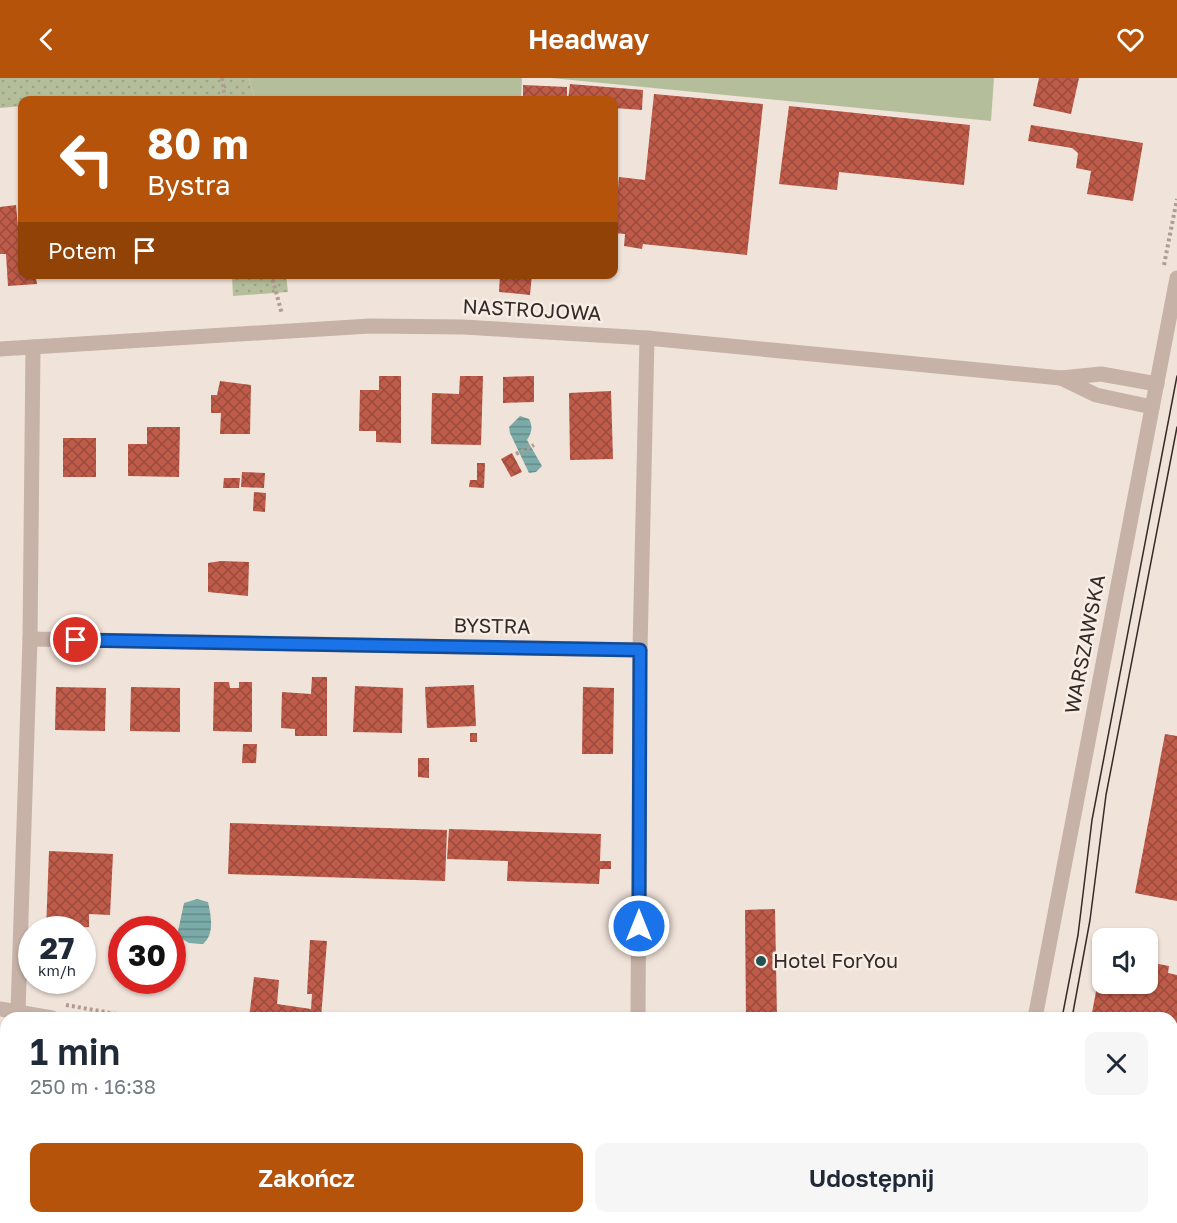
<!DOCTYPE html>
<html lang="pl">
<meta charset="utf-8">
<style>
:root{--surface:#fff;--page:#f6f6f7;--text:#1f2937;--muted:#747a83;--accent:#b45309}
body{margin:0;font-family:"Golos Text",sans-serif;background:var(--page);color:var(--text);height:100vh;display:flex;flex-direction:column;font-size:22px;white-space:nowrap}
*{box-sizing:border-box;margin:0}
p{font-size:20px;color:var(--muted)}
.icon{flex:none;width:33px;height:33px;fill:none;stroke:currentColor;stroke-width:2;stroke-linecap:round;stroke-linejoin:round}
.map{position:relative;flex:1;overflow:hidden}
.side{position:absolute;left:0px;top:934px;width:1178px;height:212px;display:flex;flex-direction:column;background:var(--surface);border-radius:18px 18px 0 0;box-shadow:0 2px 4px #0004}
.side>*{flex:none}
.guide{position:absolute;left:18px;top:18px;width:600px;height:183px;border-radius:12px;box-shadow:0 2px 4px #0004;background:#b45309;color:#fff;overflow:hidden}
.buttons{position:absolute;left:1092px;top:850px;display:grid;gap:12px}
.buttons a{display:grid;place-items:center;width:66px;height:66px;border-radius:12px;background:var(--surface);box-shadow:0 2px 4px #0004;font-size:30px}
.speed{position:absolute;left:18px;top:838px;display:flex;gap:12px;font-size:30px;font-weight:700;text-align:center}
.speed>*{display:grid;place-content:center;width:78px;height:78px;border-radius:50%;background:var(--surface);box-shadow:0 2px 4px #0004;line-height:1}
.speed small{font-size:15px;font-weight:400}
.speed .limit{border:9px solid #d22;background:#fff;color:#111}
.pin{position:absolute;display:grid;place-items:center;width:51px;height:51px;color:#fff;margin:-26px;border:3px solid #fff;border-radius:50%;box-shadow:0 2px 6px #0007}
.me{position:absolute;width:66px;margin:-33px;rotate:0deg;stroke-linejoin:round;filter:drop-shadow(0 0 4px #0008)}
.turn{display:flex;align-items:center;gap:21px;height:126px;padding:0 30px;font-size:27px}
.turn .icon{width:78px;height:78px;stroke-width:2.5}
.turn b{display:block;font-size:42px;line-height:51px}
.then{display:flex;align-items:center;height:57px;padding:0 30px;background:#0003;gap:12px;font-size:22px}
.round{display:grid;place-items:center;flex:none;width:63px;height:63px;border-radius:12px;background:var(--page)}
.summary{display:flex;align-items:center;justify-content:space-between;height:102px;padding:0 30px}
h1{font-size:36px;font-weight:600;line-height:45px}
.action{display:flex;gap:12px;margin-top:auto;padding:12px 30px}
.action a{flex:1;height:69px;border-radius:12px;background:var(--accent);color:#fff;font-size:24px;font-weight:600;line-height:69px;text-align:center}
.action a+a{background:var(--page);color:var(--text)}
header{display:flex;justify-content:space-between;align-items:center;height:78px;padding:0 30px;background:var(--accent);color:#fff;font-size:27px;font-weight:600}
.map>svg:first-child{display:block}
.grass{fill:url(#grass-dots)}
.garden{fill:#b5be9b}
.water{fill:url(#water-rules)}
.building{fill:url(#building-cross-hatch)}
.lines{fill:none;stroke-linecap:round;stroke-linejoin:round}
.path{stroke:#b29c91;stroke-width:4;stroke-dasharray:3 3;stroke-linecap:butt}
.minor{stroke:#c7b2a7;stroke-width:15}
.tram{stroke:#342a27;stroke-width:1.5}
.route-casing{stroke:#114b97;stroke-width:15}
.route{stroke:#1a73e8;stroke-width:10}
.poi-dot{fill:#1f5251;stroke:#f8eee6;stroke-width:2}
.labels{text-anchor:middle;stroke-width:5;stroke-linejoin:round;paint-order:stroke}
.street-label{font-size:20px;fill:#342a27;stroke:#f8eee6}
.poi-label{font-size:20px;fill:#342a27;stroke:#f8eee6;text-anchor:start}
</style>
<header><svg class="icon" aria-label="back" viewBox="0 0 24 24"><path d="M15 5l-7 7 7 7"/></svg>Headway<svg class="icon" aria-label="heart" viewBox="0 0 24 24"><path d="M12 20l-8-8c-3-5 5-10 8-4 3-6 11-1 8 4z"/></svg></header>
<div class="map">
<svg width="1177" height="1145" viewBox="0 0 1177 1145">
<defs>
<pattern id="grass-dots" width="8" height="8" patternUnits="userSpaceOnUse" patternTransform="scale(1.5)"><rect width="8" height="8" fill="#b5be9b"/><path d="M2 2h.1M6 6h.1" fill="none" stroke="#9ca386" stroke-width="1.8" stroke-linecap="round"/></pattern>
<pattern id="water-rules" width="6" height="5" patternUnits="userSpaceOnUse" patternTransform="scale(1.5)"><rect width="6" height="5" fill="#7baba8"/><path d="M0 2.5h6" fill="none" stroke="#668b89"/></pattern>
<pattern id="building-cross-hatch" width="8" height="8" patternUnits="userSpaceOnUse" patternTransform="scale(1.5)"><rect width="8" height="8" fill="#be5b49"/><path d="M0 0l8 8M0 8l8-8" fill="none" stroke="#9b4b3d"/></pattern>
</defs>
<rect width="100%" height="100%" fill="#f0e3da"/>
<g class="grass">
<path d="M0,0H249L255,22H22V28L0,30Z"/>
<path d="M232,197H286L288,214L233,218Z"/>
<path d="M0,1020L6,1021V1052L0,1051Z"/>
</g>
<g class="garden">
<path d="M249,0H522L521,22H255Z"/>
<path d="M551,0H994L991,43Z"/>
</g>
<g class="water">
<path d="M520,338L529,341C533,349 532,354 527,362L542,388L536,394L529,395L510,355L509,349Z"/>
<path d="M197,821L208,824C211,838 215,856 203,866L189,865L177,858L184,825Z"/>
</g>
<g class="building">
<path d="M1039,0H1079L1071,36L1033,28Z"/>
<path d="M570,6L643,12L642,32L614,30V22H568Z"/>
<path d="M523,7L567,9V22H523Z"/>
<path d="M654,16L763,26L747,177L643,166L642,171L624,168L625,156L614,155L619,99L645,102Z"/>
<path d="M789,28L970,47L964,107L839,94L837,112L779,106Z"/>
<path d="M1031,47L1143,65L1133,123L1087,116L1091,93L1076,90L1078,75L1072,70L1028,63Z"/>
<path d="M16,127L19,160L22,159V196H46L47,199L36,200L37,206L8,208L6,176H0V129Z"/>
<path d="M108,196H145V198L109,201Z"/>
<path d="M500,196H532L530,217L499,214Z"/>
<path d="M379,298H401V365L376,364V353H359L360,312H379Z"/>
<path d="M460,298H483L481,367L431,366L432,315L459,316Z"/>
<path d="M534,298V324L503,325V299Z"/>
<path d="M220,303L251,307L250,356H220L221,335H211V317H217Z"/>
<path d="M611,313L613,381L570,382L569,315Z"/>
<path d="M147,349H180L179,399L128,398V366H147Z"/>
<rect x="63" y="360" width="33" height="39"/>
<path d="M512,375L522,394L511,399L501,381Z"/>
<path d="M477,385H485L484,410L469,409L470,402H477Z"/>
<path d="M242,394L265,395L264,410L241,409Z"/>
<path d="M224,400H240L239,410H223Z"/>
<path d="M254,414L266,415L265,434L253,433Z"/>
<path d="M221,483L249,484L248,518L208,514V485Z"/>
<path d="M312,599H327V658H295V651L281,650L282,614L311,616Z"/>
<path d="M214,604H229L230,610H239V604H252V654L213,653Z"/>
<path d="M474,607L476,648L427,650L425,609Z"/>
<path d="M355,608L403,610L402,655L353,654Z"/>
<path d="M56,609L106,610L105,653L55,652Z"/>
<path d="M131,609L180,610V654L130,653Z"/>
<path d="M583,609L614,610L613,676H582Z"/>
<rect x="470" y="655" width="7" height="9"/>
<path d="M1165,656L1177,658V823L1135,815Z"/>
<path d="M243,666H257L256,685H242Z"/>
<path d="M418,680H429V700L418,699Z"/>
<path d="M230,745L447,752L445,803L228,796Z"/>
<path d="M449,751L601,756L600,783H611V791H600L599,806L507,803L508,783L447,781Z"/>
<path d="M49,773L113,776L110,837L89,836V849L46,852Z"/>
<path d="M775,831L777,940H746L745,832Z"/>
<path d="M310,862L327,863L321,940H249L254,899L279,902L277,926L311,931L312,916H307Z"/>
<path d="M1148,884L1169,888L1168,895L1177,897V1027L1172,1026V940H1091L1098,903L1129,909V906H1148Z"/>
<path d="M0,968L6,969V999L0,998Z"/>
<path d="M72,1140H130L129,1145H71Z"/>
<path d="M249,1140H277L276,1145H248Z"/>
<path d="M304,1140H351L350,1145H303Z"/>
<path d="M482,1140H501L519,1145H481Z"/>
<path d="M626,1140H666L665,1145H625Z"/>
<path d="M781,1140H825L824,1145H780Z"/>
</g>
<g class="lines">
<g class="path">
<path d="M222,0L225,22"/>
<path d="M1164,187L1177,121"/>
<path d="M271,196L282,236"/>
<path d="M516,376L534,367"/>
<path d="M66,927L139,940"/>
</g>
<g class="minor">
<path d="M0,271L370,248L463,249L647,260L1061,300L1101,296L1157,306"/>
<path d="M1061,300L1096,317L1152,329"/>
<path d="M30,561L640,572L647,260"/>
<path d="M0,931L52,940"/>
<path d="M18,934L30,561L33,269"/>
<path d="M638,940L640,572"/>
<path d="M1035,940L1177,200"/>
<path d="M0,1059L6,1060"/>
<path d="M1117,1140L1142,1145"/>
<path d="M995,1145L996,1140"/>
</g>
<g class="tram">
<path d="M1062,940L1078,857L1092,742L1177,298"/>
<path d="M1072,940L1090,842L1106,717L1177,349"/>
<path d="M1023,1145L1024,1140"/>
</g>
</g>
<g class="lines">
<defs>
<path id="route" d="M76,562L640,572L639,848"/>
</defs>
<use href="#route" class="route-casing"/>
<use href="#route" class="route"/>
</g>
<circle class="poi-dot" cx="761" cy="883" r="6"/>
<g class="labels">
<g class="street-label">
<text transform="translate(532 232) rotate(3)" y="7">NASTROJOWA</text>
<text transform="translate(492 548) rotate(1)" y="7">BYSTRA</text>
<text transform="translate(1085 566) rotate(-79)" y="7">WARSZAWSKA</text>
</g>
<g class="poi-label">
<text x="773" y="890">Hotel ForYou</text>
</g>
</g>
</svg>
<div class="buttons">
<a><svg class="icon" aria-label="sound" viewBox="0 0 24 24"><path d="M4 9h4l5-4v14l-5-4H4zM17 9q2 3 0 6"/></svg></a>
</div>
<div class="speed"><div>27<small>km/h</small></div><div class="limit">30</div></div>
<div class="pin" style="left:76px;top:562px;background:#d93025"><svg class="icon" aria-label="arrive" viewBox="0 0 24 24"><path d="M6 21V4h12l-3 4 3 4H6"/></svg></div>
<svg class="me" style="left:639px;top:848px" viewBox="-20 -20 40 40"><circle r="17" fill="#1a73e8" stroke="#fff" stroke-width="3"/><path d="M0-11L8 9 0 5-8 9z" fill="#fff"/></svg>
<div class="guide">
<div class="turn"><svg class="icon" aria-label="left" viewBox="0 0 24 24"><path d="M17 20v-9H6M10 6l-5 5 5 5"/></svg><div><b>80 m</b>Bystra</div></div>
<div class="then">Potem<svg class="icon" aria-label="arrive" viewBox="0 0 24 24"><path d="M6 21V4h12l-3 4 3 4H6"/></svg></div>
</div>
<section class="side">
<div class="summary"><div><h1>1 min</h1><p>250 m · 16:38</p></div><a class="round"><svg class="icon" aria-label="close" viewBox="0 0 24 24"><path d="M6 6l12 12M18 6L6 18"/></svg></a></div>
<div class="action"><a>Zakończ</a><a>Udostępnij</a></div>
</section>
</div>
